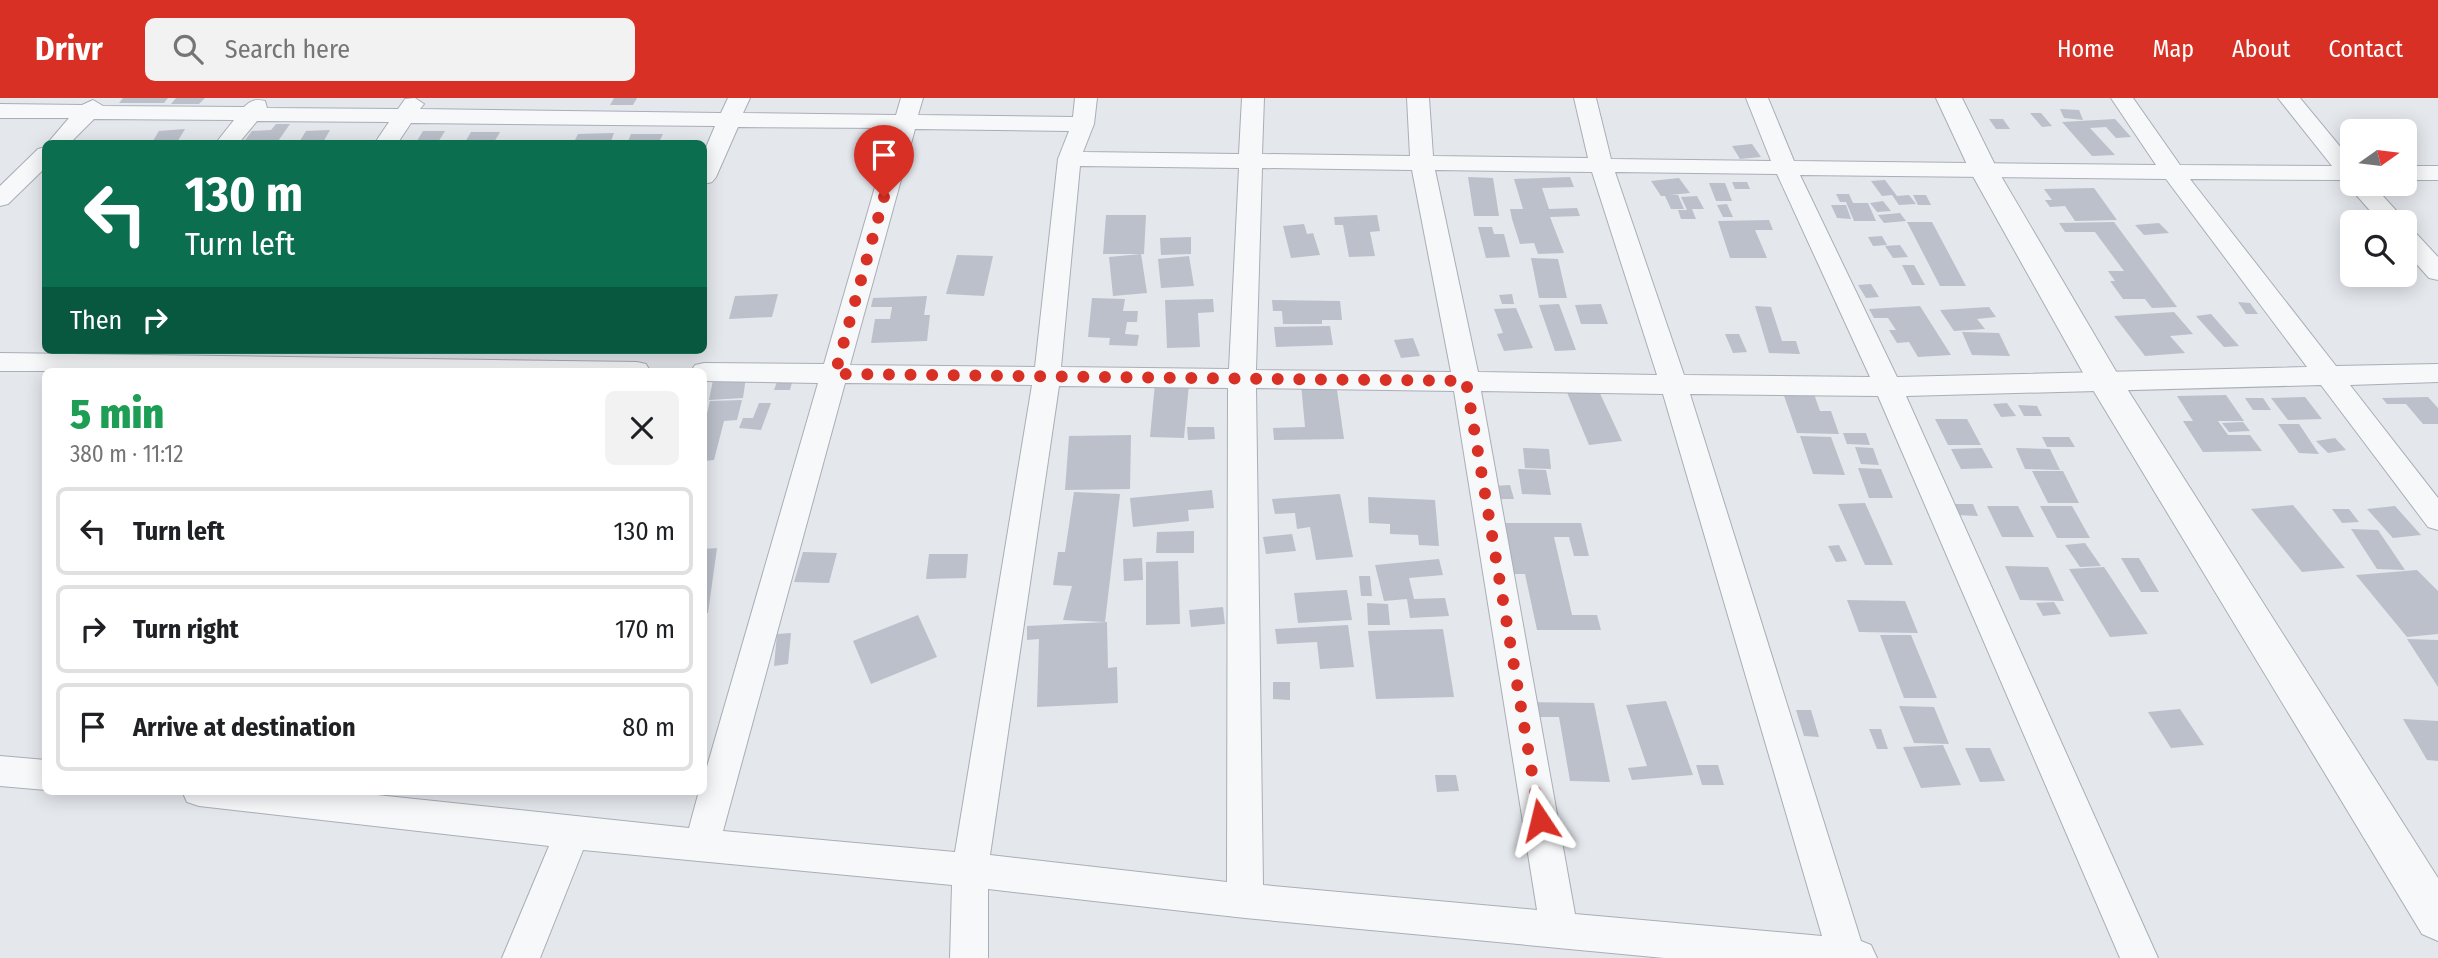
<!DOCTYPE html>
<meta charset="utf-8">
<style>
:root{--surface:#fff;--page:#f2f2f2;--text:#202124;--muted:#757577;--line:#e0e0e0;--accent:#d93025}
body{margin:0;font-family:"Fira Sans Condensed",sans-serif;background:var(--page);color:var(--text);height:100vh;display:flex;flex-direction:column;font-size:26px;white-space:nowrap}
*{box-sizing:border-box;margin:0}
p{font-size:23px;color:var(--muted)}
.icon{flex:none;width:38px;height:38px;fill:none;stroke:currentColor;stroke-width:2;stroke-linecap:round;stroke-linejoin:round}
.map{position:relative;flex:1;overflow:hidden}
.panel{position:absolute;left:42px;top:270px;width:665px;height:427px;display:flex;flex-direction:column;background:var(--surface);border-radius:10px;box-shadow:0 4px 18px #0003}
.panel>*{flex:none}
.top-card{position:absolute;left:42px;top:42px;width:665px;height:214px;border-radius:10px;box-shadow:0 4px 18px #0003;background:#0b6e4f;color:#fff;overflow:hidden}
.needle{width:46px;rotate:76deg}
.tools{position:absolute;left:2340px;top:21px;display:grid;gap:14px}
.tools a{display:grid;place-items:center;width:77px;height:77px;border-radius:10px;background:var(--surface);box-shadow:0 4px 18px #0003;font-size:35px}
.pin{position:absolute;display:grid;place-items:center;width:60px;height:60px;color:#fff;margin:-72px -30px;border-radius:50% 50% 50% 0;rotate:-45deg;box-shadow:0 0 7px #0007}
.pin .icon{rotate:45deg}
.me{position:absolute;width:77px;margin:-38px;rotate:350deg;stroke-linejoin:round;filter:drop-shadow(0 0 5px #0008)}
.turn{display:flex;align-items:center;gap:24px;height:147px;padding:0 28px;font-size:32px}
.turn .icon{width:91px;height:91px;stroke-width:2.5}
.turn b{display:block;font-size:49px;line-height:60px}
.then{display:flex;align-items:center;height:66px;padding:0 28px;background:#0003;gap:14px;font-size:26px}
.round{display:grid;place-items:center;flex:none;width:74px;height:74px;border-radius:10px;background:var(--page)}
.headline{display:flex;align-items:center;justify-content:space-between;height:119px;padding:0 28px}
h1{font-size:42px;font-weight:800;line-height:52px;color:#1e9e55}
ul{padding:0;list-style:none}
li{display:flex;align-items:center;gap:21px;height:88px;margin:0 14px 10px;padding:0 14px;border:4px solid var(--line);border-radius:10px}
li div{flex:1}
li b{display:block;font-size:26px}
li em{font-style:normal}
header{display:flex;align-items:center;gap:42px;box-sizing:border-box;height:98px;padding:0 35px;background:var(--accent);color:#fff}
header strong{font-size:33px}
nav{display:flex;gap:38px;margin-inline-start:auto;font-size:24px}
.search{width:490px;height:63px;background:var(--page);display:flex;align-items:center;gap:18px;box-sizing:border-box;padding:0 24px;border-radius:10px;color:var(--muted);font-size:26px}
.map>svg:first-child{display:block}
.building{fill:#bbc0ca}
.lines{fill:none;stroke-linecap:round;stroke-linejoin:round}
.minor-casing{stroke:#a9aeb7;stroke-width:2}
.tertiary-casing{stroke:#a9aeb7;stroke-width:2}
.minor{fill:#f7f8fa;fill-rule:evenodd}
.tertiary{fill:#f7f8fa;fill-rule:evenodd}
.route{stroke:#d93025;stroke-width:12;stroke-dasharray:0 21.6}
</style>
<header>
<strong>Drivr</strong>
<div class="search"><svg class="icon" aria-label="search" viewBox="0 0 24 24"><circle cx="10" cy="10" r="6"/><path d="M15 15l6 6"/></svg>Search here</div>
<nav><a>Home</a><a>Map</a><a>About</a><a>Contact</a></nav>
</header>
<div class="map">
<svg width="2438" height="860" viewBox="0 0 2438 860">
<rect width="100%" height="100%" fill="#e4e7ec"/>
<g class="building">
<path d="M123,0H168L164,5H119Z"/>
<path d="M176,0H205L199,6H171Z"/>
<path d="M614,0H637L633,7H610Z"/>
<path d="M2060,11L2079,12L2083,22L2064,20Z"/>
<path d="M2030,15H2041L2052,28L2042,29Z"/>
<path d="M1989,21H2003L2010,31H1996Z"/>
<path d="M2115,21L2131,39L2116,40L2106,29L2090,30L2115,57L2092,58L2062,24Z"/>
<path d="M276,26H290L276,46H242L252,33L271,32Z"/>
<path d="M185,31L176,46H151L159,33Z"/>
<path d="M330,32L322,46H298L306,33Z"/>
<path d="M423,33H445L437,46H415Z"/>
<path d="M471,34H500L493,46H464Z"/>
<path d="M614,35L610,46H573L578,36Z"/>
<path d="M631,36H663L658,46H627Z"/>
<path d="M1752,46L1761,59L1740,61L1732,48Z"/>
<path d="M1468,79L1493,80L1499,118H1474Z"/>
<path d="M1570,79L1574,89L1542,90L1549,111L1577,110L1580,118L1550,119L1564,155L1538,156L1534,145L1520,146L1512,121L1510,111H1523L1514,81Z"/>
<path d="M1679,80L1690,95L1670,97H1678L1684,111H1671L1665,98H1661L1651,83Z"/>
<path d="M1885,82L1897,98L1909,97L1916,106L1899,107L1892,97L1882,98L1871,83Z"/>
<path d="M1732,84H1747L1750,91H1735Z"/>
<path d="M1709,85H1725L1732,103H1716Z"/>
<path d="M2094,90L2117,122L2075,123L2065,108L2050,109L2045,102H2052L2044,91Z"/>
<path d="M1836,96H1849L1853,105H1868L1876,123H1854L1846,104H1840Z"/>
<path d="M1913,97H1926L1931,107H1918Z"/>
<path d="M1697,98L1704,111H1692L1696,121H1681L1678,112H1687L1681,99Z"/>
<path d="M1883,103L1891,113L1877,114L1870,105Z"/>
<path d="M1727,106L1733,119H1723L1717,107Z"/>
<path d="M1831,107H1846L1851,121L1837,120Z"/>
<path d="M1900,115L1906,123L1884,125L1878,117Z"/>
<path d="M1106,117H1146L1144,156H1103Z"/>
<path d="M1377,117L1380,133L1370,134L1375,158L1349,159L1343,127H1335L1334,119Z"/>
<path d="M1769,122L1773,132H1755L1767,160H1730L1718,123Z"/>
<path d="M1907,124H1932L1966,188H1940Z"/>
<path d="M2114,124L2177,209L2152,210L2145,201H2123L2110,183H2115L2108,173H2124L2095,134H2065L2059,125Z"/>
<path d="M2159,125L2169,135L2144,137L2135,127Z"/>
<path d="M1304,126L1307,136L1313,135L1320,157L1291,160L1283,128Z"/>
<path d="M1478,129H1492L1494,136H1504L1510,159L1486,160Z"/>
<path d="M1882,138L1887,147L1873,148L1868,139Z"/>
<path d="M1191,139V156L1161,157L1160,140Z"/>
<path d="M1900,147L1908,159L1893,160L1885,148Z"/>
<path d="M1141,156L1147,195L1113,198L1109,159Z"/>
<path d="M957,157L993,158L984,198L946,196Z"/>
<path d="M1189,158L1194,188L1161,190L1158,161Z"/>
<path d="M1531,160L1558,161L1567,200H1539Z"/>
<path d="M1902,167H1914L1925,187H1912Z"/>
<path d="M1871,186L1879,199L1866,200L1858,187Z"/>
<path d="M778,196L772,219L729,221L735,198Z"/>
<path d="M1512,196L1514,206H1502L1499,197Z"/>
<path d="M927,198L924,217H930L927,243L871,245L875,221H890L892,209H871L873,200Z"/>
<path d="M1092,200L1125,201L1123,213H1138L1137,224H1127L1125,236L1139,237L1137,248L1109,247L1110,240L1088,239Z"/>
<path d="M1213,201L1214,214L1198,215L1200,249L1167,250L1165,202Z"/>
<path d="M1272,202L1340,203L1342,222H1322V226H1283L1282,213H1273Z"/>
<path d="M2238,204L2250,205L2258,216H2246Z"/>
<path d="M1559,206L1576,252L1555,253L1539,207Z"/>
<path d="M1601,206L1608,226H1581L1575,207Z"/>
<path d="M1755,208L1771,209L1782,243H1796L1800,256L1769,255Z"/>
<path d="M1920,208L1951,257L1918,259L1909,244L1897,245L1889,232H1896L1888,220H1874L1869,211Z"/>
<path d="M1989,209L1996,219L1977,221L1985,231L1954,233L1940,212Z"/>
<path d="M1516,210L1533,250L1504,253L1497,236L1503,235L1494,211Z"/>
<path d="M2174,214L2193,236L2170,238L2185,255L2145,258L2114,218Z"/>
<path d="M2211,216L2239,248L2224,249L2196,218Z"/>
<path d="M1330,228L1333,247L1276,249L1274,229Z"/>
<path d="M1962,234L1999,235L2010,258L1972,257Z"/>
<path d="M1725,236H1739L1747,254L1733,255Z"/>
<path d="M1413,240L1420,258L1401,260L1394,242Z"/>
<path d="M746,279L743,300L709,302L713,282Z"/>
<path d="M778,281H793L790,292H774Z"/>
<path d="M1155,285L1189,286L1184,340L1150,339Z"/>
<path d="M1336,285L1344,341L1274,342L1273,330L1305,329L1301,286Z"/>
<path d="M1597,289L1622,343L1589,347L1566,292Z"/>
<path d="M1782,292L1813,293L1820,313H1831L1839,336L1797,335Z"/>
<path d="M2226,297L2244,323H2218L2228,337H2250L2262,353L2203,354L2183,323H2193L2177,298Z"/>
<path d="M2305,299L2322,321L2288,322L2271,300Z"/>
<path d="M2428,299L2438,310V326H2423L2406,306H2387L2382,300Z"/>
<path d="M2245,300H2263L2271,312H2253Z"/>
<path d="M742,302L737,322L724,323L714,362L704,363V328L710,303Z"/>
<path d="M759,305H771L761,332L739,330L743,320H753Z"/>
<path d="M2007,305L2016,318L2001,319L1993,306Z"/>
<path d="M2018,307L2037,308L2042,318H2024Z"/>
<path d="M1935,321H1967L1981,347H1948Z"/>
<path d="M2243,324L2250,333L2229,334L2222,325Z"/>
<path d="M2278,326H2299L2319,356L2299,355Z"/>
<path d="M1187,329H1214L1215,341L1188,342Z"/>
<path d="M1843,335H1866L1870,347L1847,346Z"/>
<path d="M1131,337L1130,391L1065,392L1069,338Z"/>
<path d="M1800,338L1831,339L1845,377L1813,376Z"/>
<path d="M2042,339H2069L2075,349H2047Z"/>
<path d="M2335,340L2346,352L2328,355L2316,343Z"/>
<path d="M1855,349L1873,350L1879,367L1861,366Z"/>
<path d="M1523,350L1549,351L1551,371L1525,370Z"/>
<path d="M1982,350L1993,370L1961,371L1951,351Z"/>
<path d="M2016,350L2050,351L2060,372L2025,371Z"/>
<path d="M1858,370L1881,371L1893,400H1869Z"/>
<path d="M1518,371L1546,372L1551,397L1522,396Z"/>
<path d="M2032,373H2063L2079,405H2048Z"/>
<path d="M1510,387L1514,401H1497L1493,388Z"/>
<path d="M1212,392L1214,410L1188,412L1189,423L1133,429L1130,400Z"/>
<path d="M1074,394L1120,396L1105,524L1063,522L1072,488L1053,487L1058,454H1065Z"/>
<path d="M1340,396L1353,459L1316,462L1310,429L1297,431L1295,415L1275,416L1272,401Z"/>
<path d="M1368,399L1435,402L1439,448L1419,447L1418,437L1390,436V426L1369,425Z"/>
<path d="M1865,405L1893,467H1865L1838,406Z"/>
<path d="M1952,406H1973L1978,418L1957,417Z"/>
<path d="M2293,407L2345,470L2302,474L2251,411Z"/>
<path d="M1987,408H2018L2034,439H2002Z"/>
<path d="M2040,408H2072L2090,440H2057Z"/>
<path d="M2395,408L2421,437L2393,440L2367,411Z"/>
<path d="M2332,411H2349L2359,424L2342,425Z"/>
<path d="M1504,425H1581L1589,458H1574L1569,439H1554L1572,517H1597L1601,532H1537L1525,476H1514Z"/>
<path d="M2351,431L2378,432L2405,472L2377,471Z"/>
<path d="M1194,433V455H1156L1157,434Z"/>
<path d="M1292,436L1296,453L1266,456L1263,439Z"/>
<path d="M2085,445L2101,468L2080,469L2065,447Z"/>
<path d="M1839,447L1847,463L1836,464L1828,448Z"/>
<path d="M717,450L708,515H704V451Z"/>
<path d="M803,454L837,455L829,485L794,484Z"/>
<path d="M929,456H968L966,480L926,481Z"/>
<path d="M1142,460L1143,482L1124,483L1123,461Z"/>
<path d="M2121,460H2139L2159,494H2141Z"/>
<path d="M1439,461L1443,477L1409,480L1414,501L1445,500L1449,518L1410,520L1407,501L1384,503L1375,467Z"/>
<path d="M1178,463L1180,526L1146,527V464Z"/>
<path d="M2005,468L2048,469L2064,503L2020,502Z"/>
<path d="M2104,469L2148,536L2110,539L2069,471Z"/>
<path d="M2417,472L2438,493V536L2407,539L2356,477Z"/>
<path d="M1359,478H1370L1372,498H1361Z"/>
<path d="M1347,492L1352,522L1298,525L1294,495Z"/>
<path d="M1847,502L1905,503L1918,535L1859,534Z"/>
<path d="M2054,504L2061,516L2043,518L2036,505Z"/>
<path d="M1367,505L1388,506L1390,527H1368Z"/>
<path d="M1223,509L1225,526L1191,529L1189,512Z"/>
<path d="M918,517L937,559L871,586L853,543Z"/>
<path d="M1107,524L1108,570L1117,569L1118,605L1037,609L1039,541L1027,542V528Z"/>
<path d="M1348,527L1354,569L1320,571L1317,544L1277,546L1275,531Z"/>
<path d="M1443,531L1454,599L1376,601L1368,533Z"/>
<path d="M791,535L788,566L774,568L777,536Z"/>
<path d="M1880,537H1911L1937,600H1904Z"/>
<path d="M2407,541L2438,542V589Z"/>
<path d="M1273,584H1290V602L1273,601Z"/>
<path d="M1666,603L1693,677L1632,682L1628,670L1647,668L1626,607Z"/>
<path d="M1525,604L1594,605L1610,684L1570,683L1559,619H1527Z"/>
<path d="M1899,608L1934,609L1949,646L1914,645Z"/>
<path d="M2180,611L2204,647L2171,650L2148,614Z"/>
<path d="M1796,612H1811L1819,639L1804,638Z"/>
<path d="M2403,621L2438,623V663L2427,662Z"/>
<path d="M1869,631H1881L1888,651H1877Z"/>
<path d="M1943,647L1961,687L1921,690L1903,649Z"/>
<path d="M1965,650H1990L2005,683L1980,684Z"/>
<path d="M1696,667H1718L1724,687H1702Z"/>
<path d="M1435,677H1456L1459,693L1437,694Z"/>
</g>
<g class="lines">
<defs>
<g id="minor">
<path d="M415,0L424,6L420,11L721,15L728,0H750L743,15L896,17L901,0H923L918,17L1073,19L1075,0H1097L1094,26L1083,54L1239,56L1242,0H1264L1262,56L1410,58L1407,0H1429L1433,58L1588,60L1574,0H1596L1611,61L1771,63L1746,0H1768L1794,63L2156,67L2111,0H2133L2180,67L2332,68L2278,0H2300L2352,63V86H2372L2402,119L2405,124L2404,125L2380,124L2351,91L2349,84L2343,82L2190,81L2336,268L2438,266V284L2350,287L2438,400V432L2428,429L2321,287L1906,298L2158,860H2120L1878,298L1690,296L1861,843L1871,847L1877,860H1664L1245,820L988,791V860H950L952,787L583,752L540,860H502L549,748L199,708L187,704L182,693H339L689,730L699,693H704V679L818,285L704,283V273H691L695,267L704,265L824,266L892,30L738,29L716,79L712,84L704,86V54L715,28L411,25L397,46H374L389,24L257,23L238,46H215L234,22L94,21L69,46L46,47L69,20H0V6L82,7L93,2L103,8L244,9C251,2 255,1 265,3L267,10L398,11L405,1ZM915,31L1069,33L1058,61L1035,269L850,267ZM1080,68L1239,70L1229,271L1061,269ZM1262,70L1412,72L1451,274L1256,272ZM1435,72L1592,74L1657,277L1478,274ZM1615,74L1777,76L1870,279L1684,277ZM1800,77L2166,81L2307,269L1897,279ZM845,285L1032,287L955,754L723,733ZM1059,288L1228,290L1227,784L990,757ZM1256,290L1454,293L1537,812L1263,787ZM1481,293L1663,296L1822,838L1575,816Z"/>
<path d="M46,49V69L8,106L0,108V88L38,51Z"/>
<rect x="2404" y="68" width="34" height="14"/>
<path d="M2404,130L2413,132L2438,159V182L2429,180L2404,152Z"/>
<path d="M0,255L637,264L646,266L650,273H0Z"/>
<path d="M0,658L46,662V692L0,688Z"/>
</g>
<path id="tertiary" d="M1936,0H1962L1998,73L2117,275L2438,780V843L2422,836L2087,282L1970,73Z"/>
</defs>
<use href="#minor" class="minor-casing"/>
<use href="#tertiary" class="tertiary-casing"/>
<use href="#minor" class="minor"/>
<use href="#tertiary" class="tertiary"/>
</g>
<g class="lines">
<path class="route" d="M884,99L835,276L1466,283L1540,722"/>
</g>
</svg>
<div class="tools">
<a><svg class="needle" viewBox="-14 -14 28 28"><path d="M0-13l5 13h-10z" fill="#e53935"/><path d="M0 13l5-13h-10z" fill="#757577"/></svg></a>
<a><svg class="icon" aria-label="search" viewBox="0 0 24 24"><circle cx="10" cy="10" r="6"/><path d="M15 15l6 6"/></svg></a>
</div>
<div class="pin" style="left:884px;top:99px;background:#d93025"><svg class="icon" aria-label="arrive" viewBox="0 0 24 24"><path d="M6 21V4h12l-3 4 3 4H6"/></svg></div>
<svg class="me" style="left:1540px;top:722px" viewBox="-20 -20 40 40"><path d="M0-17L14 15 0 8-14 15z" fill="#d93025" stroke="#fff" stroke-width="4"/></svg>
<div class="top-card">
<div class="turn"><svg class="icon" aria-label="left" viewBox="0 0 24 24"><path d="M17 20v-9H6M10 6l-5 5 5 5"/></svg><div><b>130 m</b>Turn left</div></div>
<div class="then">Then<svg class="icon" aria-label="right" viewBox="0 0 24 24"><path d="M7 20v-9h11M14 6l5 5-5 5"/></svg></div>
</div>
<section class="panel">
<div class="headline"><div><h1>5 min</h1><p>380 m · 11:12</p></div><a class="round"><svg class="icon" aria-label="close" viewBox="0 0 24 24"><path d="M6 6l12 12M18 6L6 18"/></svg></a></div>
<ul>
<li><svg class="icon" aria-label="left" viewBox="0 0 24 24"><path d="M17 20v-9H6M10 6l-5 5 5 5"/></svg><div><b>Turn left</b></div><em>130 m</em></li>
<li><svg class="icon" aria-label="right" viewBox="0 0 24 24"><path d="M7 20v-9h11M14 6l5 5-5 5"/></svg><div><b>Turn right</b></div><em>170 m</em></li>
<li><svg class="icon" aria-label="arrive" viewBox="0 0 24 24"><path d="M6 21V4h12l-3 4 3 4H6"/></svg><div><b>Arrive at destination</b></div><em>80 m</em></li>
</ul>
</section>
</div>
